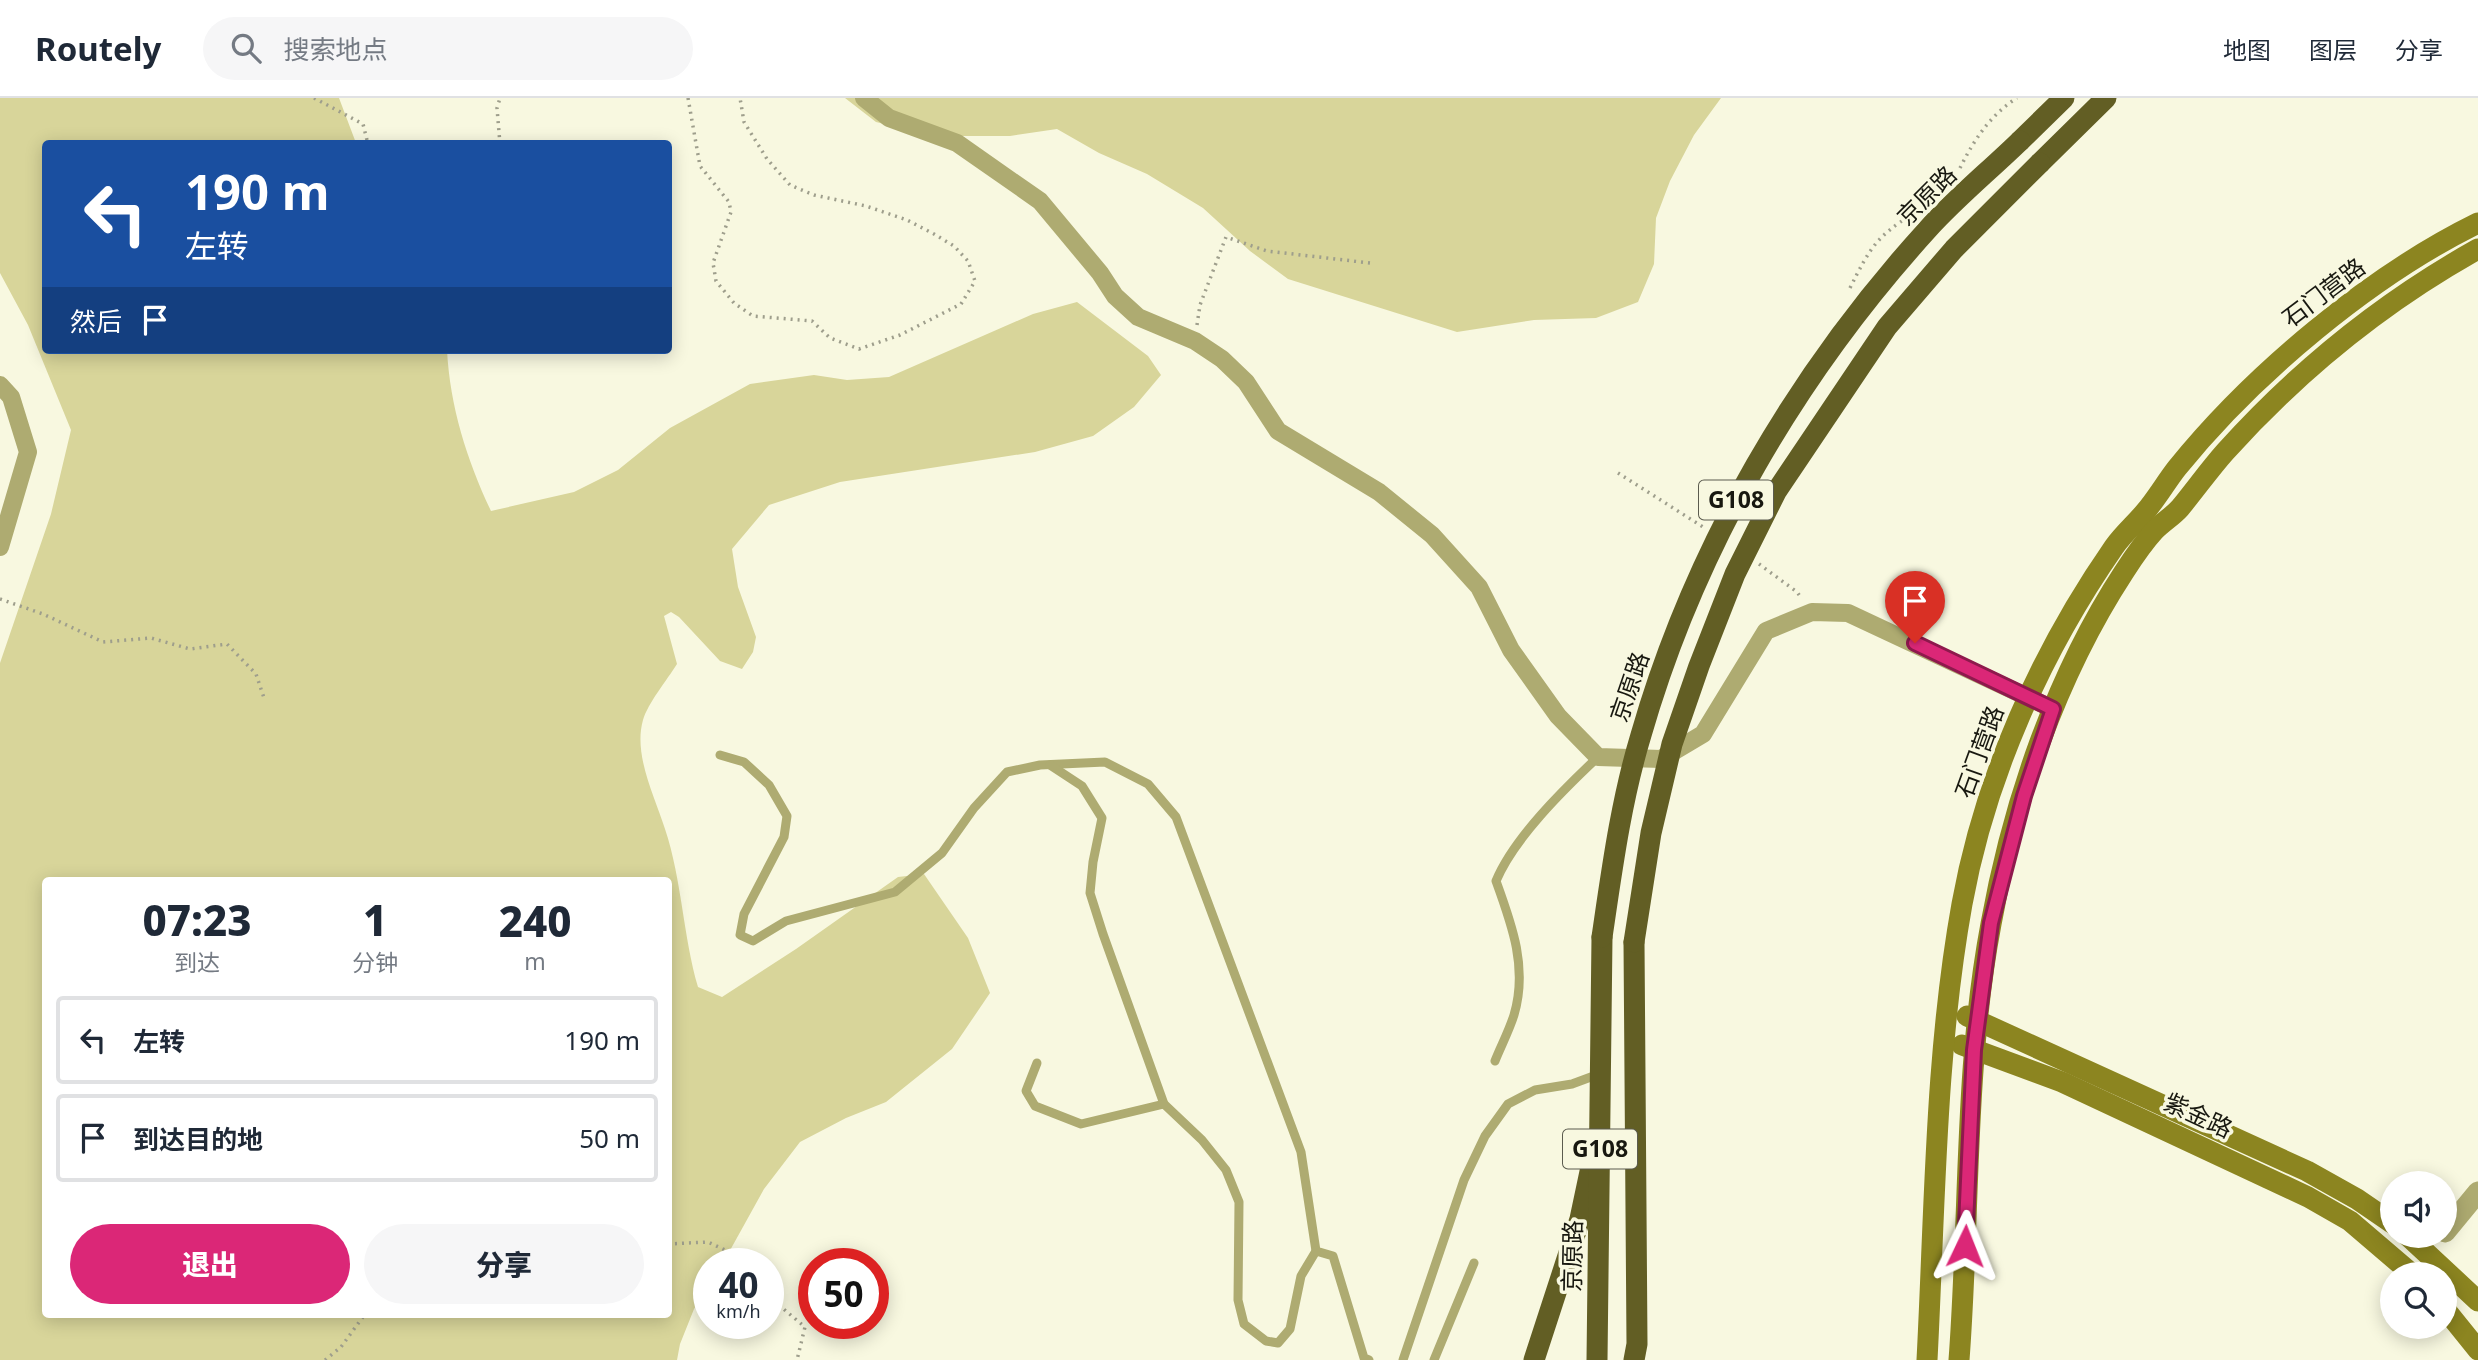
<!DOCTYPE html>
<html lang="zh">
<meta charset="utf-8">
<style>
:root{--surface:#fff;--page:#f6f6f7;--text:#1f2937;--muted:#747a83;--line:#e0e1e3;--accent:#db2777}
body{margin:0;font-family:"Noto Sans","Noto Sans SC",sans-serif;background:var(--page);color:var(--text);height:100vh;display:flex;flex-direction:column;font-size:26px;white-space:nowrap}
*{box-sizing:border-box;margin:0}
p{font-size:23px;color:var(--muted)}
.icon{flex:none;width:38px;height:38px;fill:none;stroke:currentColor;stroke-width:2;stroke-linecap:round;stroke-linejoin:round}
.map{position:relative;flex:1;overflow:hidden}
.sheet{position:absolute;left:42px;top:779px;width:630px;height:441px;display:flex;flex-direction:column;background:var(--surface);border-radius:7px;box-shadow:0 4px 18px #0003}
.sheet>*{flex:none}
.hud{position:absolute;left:42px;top:42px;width:630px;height:214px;border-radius:7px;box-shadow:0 4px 18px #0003;background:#1a4fa0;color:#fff;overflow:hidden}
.fabs{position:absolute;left:2380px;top:1073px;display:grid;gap:14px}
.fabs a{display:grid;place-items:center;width:77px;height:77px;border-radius:50%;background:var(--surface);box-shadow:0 4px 18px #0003;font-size:35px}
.speed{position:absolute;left:693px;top:1150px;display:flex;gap:14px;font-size:35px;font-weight:700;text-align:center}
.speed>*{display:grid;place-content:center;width:91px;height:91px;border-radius:50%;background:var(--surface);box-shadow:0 4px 18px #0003;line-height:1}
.speed small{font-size:18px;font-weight:400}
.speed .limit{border:10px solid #d22;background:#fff;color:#111}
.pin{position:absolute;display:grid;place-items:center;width:60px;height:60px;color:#fff;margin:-72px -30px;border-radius:50% 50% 50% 0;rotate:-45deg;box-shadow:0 0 7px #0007}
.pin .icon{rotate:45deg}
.me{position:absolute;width:77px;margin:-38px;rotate:2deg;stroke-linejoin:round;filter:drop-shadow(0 0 5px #0008)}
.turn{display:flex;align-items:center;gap:24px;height:147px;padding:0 28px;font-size:32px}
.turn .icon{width:91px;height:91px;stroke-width:2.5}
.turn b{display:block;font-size:49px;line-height:60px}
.then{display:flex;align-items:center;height:66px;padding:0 28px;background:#0003;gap:14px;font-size:26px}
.eta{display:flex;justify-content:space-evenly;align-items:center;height:119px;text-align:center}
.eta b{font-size:42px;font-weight:800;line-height:49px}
.cta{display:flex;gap:14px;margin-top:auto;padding:14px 28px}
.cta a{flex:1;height:80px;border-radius:42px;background:var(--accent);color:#fff;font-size:28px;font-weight:800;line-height:80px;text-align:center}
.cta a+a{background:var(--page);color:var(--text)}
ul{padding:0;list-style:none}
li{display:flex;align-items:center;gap:21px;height:88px;margin:0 14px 10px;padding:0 14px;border:4px solid var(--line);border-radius:7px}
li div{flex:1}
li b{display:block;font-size:26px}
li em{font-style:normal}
header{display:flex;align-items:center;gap:42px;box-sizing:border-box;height:98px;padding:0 35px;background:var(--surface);border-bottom:2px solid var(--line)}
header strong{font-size:33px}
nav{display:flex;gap:38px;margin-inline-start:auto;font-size:24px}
.search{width:490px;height:63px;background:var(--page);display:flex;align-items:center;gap:18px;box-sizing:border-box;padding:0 24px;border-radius:38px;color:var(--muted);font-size:26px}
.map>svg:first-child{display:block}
.green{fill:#d8d59a;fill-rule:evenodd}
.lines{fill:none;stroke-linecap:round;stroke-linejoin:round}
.path{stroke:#9e9e8c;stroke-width:3.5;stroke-dasharray:2 5;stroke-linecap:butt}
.service{stroke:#aeab71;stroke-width:9}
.minor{stroke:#aeab71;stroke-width:18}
.tertiary{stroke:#aeab71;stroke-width:21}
.secondary{stroke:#8c8520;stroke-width:21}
.trunk{stroke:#625e24;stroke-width:21}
.trunk-bridge{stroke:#625e24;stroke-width:21}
.route-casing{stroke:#8e194d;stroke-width:18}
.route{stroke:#db2777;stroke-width:12}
.labels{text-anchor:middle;stroke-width:7;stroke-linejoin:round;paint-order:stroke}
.shield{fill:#f8f8e0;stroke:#5b5b4e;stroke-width:2}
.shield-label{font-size:23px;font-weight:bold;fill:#181810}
.street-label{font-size:24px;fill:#181810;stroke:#f8f8e0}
</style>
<header>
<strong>Routely</strong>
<div class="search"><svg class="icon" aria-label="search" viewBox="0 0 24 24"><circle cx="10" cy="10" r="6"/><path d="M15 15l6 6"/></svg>搜索地点</div>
<nav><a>地图</a><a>图层</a><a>分享</a></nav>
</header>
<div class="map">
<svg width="2478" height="1262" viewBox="0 0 2478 1262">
<rect width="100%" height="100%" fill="#f8f8e0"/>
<g class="green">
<path d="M0,0H339L356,45L46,46V252H447C450,309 467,362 491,413L574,394L618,372L670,330L750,286L814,277L847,282L889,279L1033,216L1077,204L1148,258L1161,277L1134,309L1093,338L1035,354L840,384L769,407L732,451L738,489L756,539L753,554L742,571L720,563L679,519L671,514L664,518L677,566C667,582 648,605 643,622C633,657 655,699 665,731C682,782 683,838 698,889L722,899L796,851L898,779L924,776L968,840L990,895L952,951L886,1004L846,1020L800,1044L764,1091L723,1165L709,1166V1188L694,1211L680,1246L677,1262H0V565L51,416L71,332L28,227L0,175ZM46,782H668V1216H46Z"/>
<path d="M845,0H1721L1694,37L1670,83L1656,120L1654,166L1638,204L1596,220L1534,222L1457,234L1288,181L1250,153L1203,110L1147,76L1099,55L1057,31L1010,38H956L916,34L876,24Z"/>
</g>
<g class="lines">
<g class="path">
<path d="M314,0L363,26L368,46"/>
<path d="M688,0L700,68L729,104L731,114L713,165L716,183L734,205L753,218L812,223L830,240L859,251L900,237L961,206L975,183L968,163L954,148L934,136L907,122L866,108L814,97L790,87L767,61L744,24L740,0"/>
<path d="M500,46L497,10L500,0"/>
<path d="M1960,70C1974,42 1990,17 2017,0"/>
<path d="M1850,190C1869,152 1876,138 1913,116"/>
<path d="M1197,227L1200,207L1226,139L1267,153L1370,165"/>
<path d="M1618,375L1703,429"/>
<path d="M1759,466L1797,494L1802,501"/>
<path d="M0,501L43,516L103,544L151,540L190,551L227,546L256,576L265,603"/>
<path d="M668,1146L708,1144L740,1159L744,1166"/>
<path d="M768,1198L805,1229L797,1262"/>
<path d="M325,1262L341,1249L365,1216"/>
</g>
<g class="service">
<path d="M720,657L744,664L769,687L787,718L784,739L744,816L740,837L753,843L786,823L895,794L942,755L974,710L1007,674L1040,667L1105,664L1148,686L1176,719L1301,1054L1316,1153L1333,1158L1364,1260L1369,1262"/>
<path d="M1050,667L1082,688L1102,720L1093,764L1090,795L1103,836L1164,1006L1202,1042L1226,1072L1239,1104L1238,1202L1244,1226L1266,1243L1278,1245L1290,1231L1301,1178L1316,1153"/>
<path d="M1495,963C1501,948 1509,933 1514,917C1528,870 1512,827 1496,783C1514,740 1563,692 1598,659"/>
<path d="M1037,965L1026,993L1035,1008L1081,1026L1164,1006"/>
<path d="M1403,1262L1464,1082L1485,1038L1508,1006L1535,992L1572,986L1599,976"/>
<path d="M1434,1262L1474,1165"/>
</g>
<g class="minor">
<path d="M864,0L889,20L957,45L1040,103L1100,175L1115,198L1138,219L1195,243L1222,261L1246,284L1278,333L1379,394L1432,437L1479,489L1511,552L1558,618L1598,659L1661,661L1703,636L1766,533L1812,514L1848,515L2053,611"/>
<path d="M0,287L11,299L28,354L0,449"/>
</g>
<path class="tertiary" d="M2445,1134L2478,1094"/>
<g class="secondary">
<path d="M1967,918L2307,1073L2357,1101L2392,1125"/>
<path d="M1962,947L2062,984L2308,1099L2350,1123L2412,1176"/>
<path d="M2408,1138L2478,1203"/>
<path d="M2445,1211L2478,1252"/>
<path d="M1927,1262C1935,1110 1935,956 1962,806C1985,679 2041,554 2114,449C2123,436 2135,426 2145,414C2157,400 2166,384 2177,370C2253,276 2370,178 2478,125"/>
<path d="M1959,1262C1970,1117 1964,969 1991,826C2013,704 2056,578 2124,474C2133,460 2144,444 2155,432C2163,424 2173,418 2180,410C2195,392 2209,372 2225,354C2298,273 2383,204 2478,151"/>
</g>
<g class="trunk">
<path d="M2020,43L2064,0"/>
<path d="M2040,65L2106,0"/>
<path d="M1534,1262L1580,1121L1591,1069"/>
<path d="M1597,1262L1602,839"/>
<path d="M1634,1262L1637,1246L1634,844"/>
</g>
<g class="trunk-bridge">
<path d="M1602,839C1612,771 1621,703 1641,637C1695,449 1797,275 1928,131C1956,100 1989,73 2020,43"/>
<path d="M1634,844L1651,735L1672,646L1699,568L1735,476L1776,394L1887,229L1954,151L2040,65"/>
</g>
</g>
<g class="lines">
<defs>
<path id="route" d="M1915,545L2053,611L2024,698L1991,825L1974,952L1965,1148"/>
</defs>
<use href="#route" class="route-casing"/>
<use href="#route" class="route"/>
</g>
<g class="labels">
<g class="shield">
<rect x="1699" y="382.5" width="74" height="39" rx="5"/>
<rect x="1563" y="1031.5" width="74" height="39" rx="5"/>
</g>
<g class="shield-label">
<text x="1736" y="410">G108</text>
<text x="1600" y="1059">G108</text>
</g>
<g class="street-label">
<text transform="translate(1927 98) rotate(-45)" y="8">京原路</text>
<text transform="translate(2324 195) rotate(-37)" y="8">石门营路</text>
<text transform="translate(1630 589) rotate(-71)" y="8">京原路</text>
<text transform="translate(1980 654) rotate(-70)" y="8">石门营路</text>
<text transform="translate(2198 1018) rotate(25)" y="8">紫金路</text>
<text transform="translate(1573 1158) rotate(-89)" y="8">京原路</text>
</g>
</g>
</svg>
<div class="fabs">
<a><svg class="icon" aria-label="sound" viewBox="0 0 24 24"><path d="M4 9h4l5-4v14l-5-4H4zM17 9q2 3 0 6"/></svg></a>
<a><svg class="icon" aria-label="search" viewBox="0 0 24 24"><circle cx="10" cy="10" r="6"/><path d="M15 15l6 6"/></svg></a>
</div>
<div class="speed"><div>40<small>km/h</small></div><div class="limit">50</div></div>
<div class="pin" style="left:1915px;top:545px;background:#d93025"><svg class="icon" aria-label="arrive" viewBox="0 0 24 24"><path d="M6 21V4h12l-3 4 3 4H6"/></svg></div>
<svg class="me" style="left:1965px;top:1148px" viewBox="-20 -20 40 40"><path d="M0-17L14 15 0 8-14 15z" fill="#db2777" stroke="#fff" stroke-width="4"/></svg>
<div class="hud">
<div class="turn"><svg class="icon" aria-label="left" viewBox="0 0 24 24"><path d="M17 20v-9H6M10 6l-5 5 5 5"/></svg><div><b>190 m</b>左转</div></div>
<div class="then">然后<svg class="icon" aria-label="arrive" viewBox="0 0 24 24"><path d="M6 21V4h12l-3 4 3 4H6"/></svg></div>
</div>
<section class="sheet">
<div class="eta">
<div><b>07:23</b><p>到达</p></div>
<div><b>1</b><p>分钟</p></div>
<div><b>240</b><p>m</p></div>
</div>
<ul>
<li><svg class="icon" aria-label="left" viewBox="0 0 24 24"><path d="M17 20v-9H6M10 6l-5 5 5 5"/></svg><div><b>左转</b></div><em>190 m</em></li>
<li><svg class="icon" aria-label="arrive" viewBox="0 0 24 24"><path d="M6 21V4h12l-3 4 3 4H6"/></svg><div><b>到达目的地</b></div><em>50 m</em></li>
</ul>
<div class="cta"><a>退出</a><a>分享</a></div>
</section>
</div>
